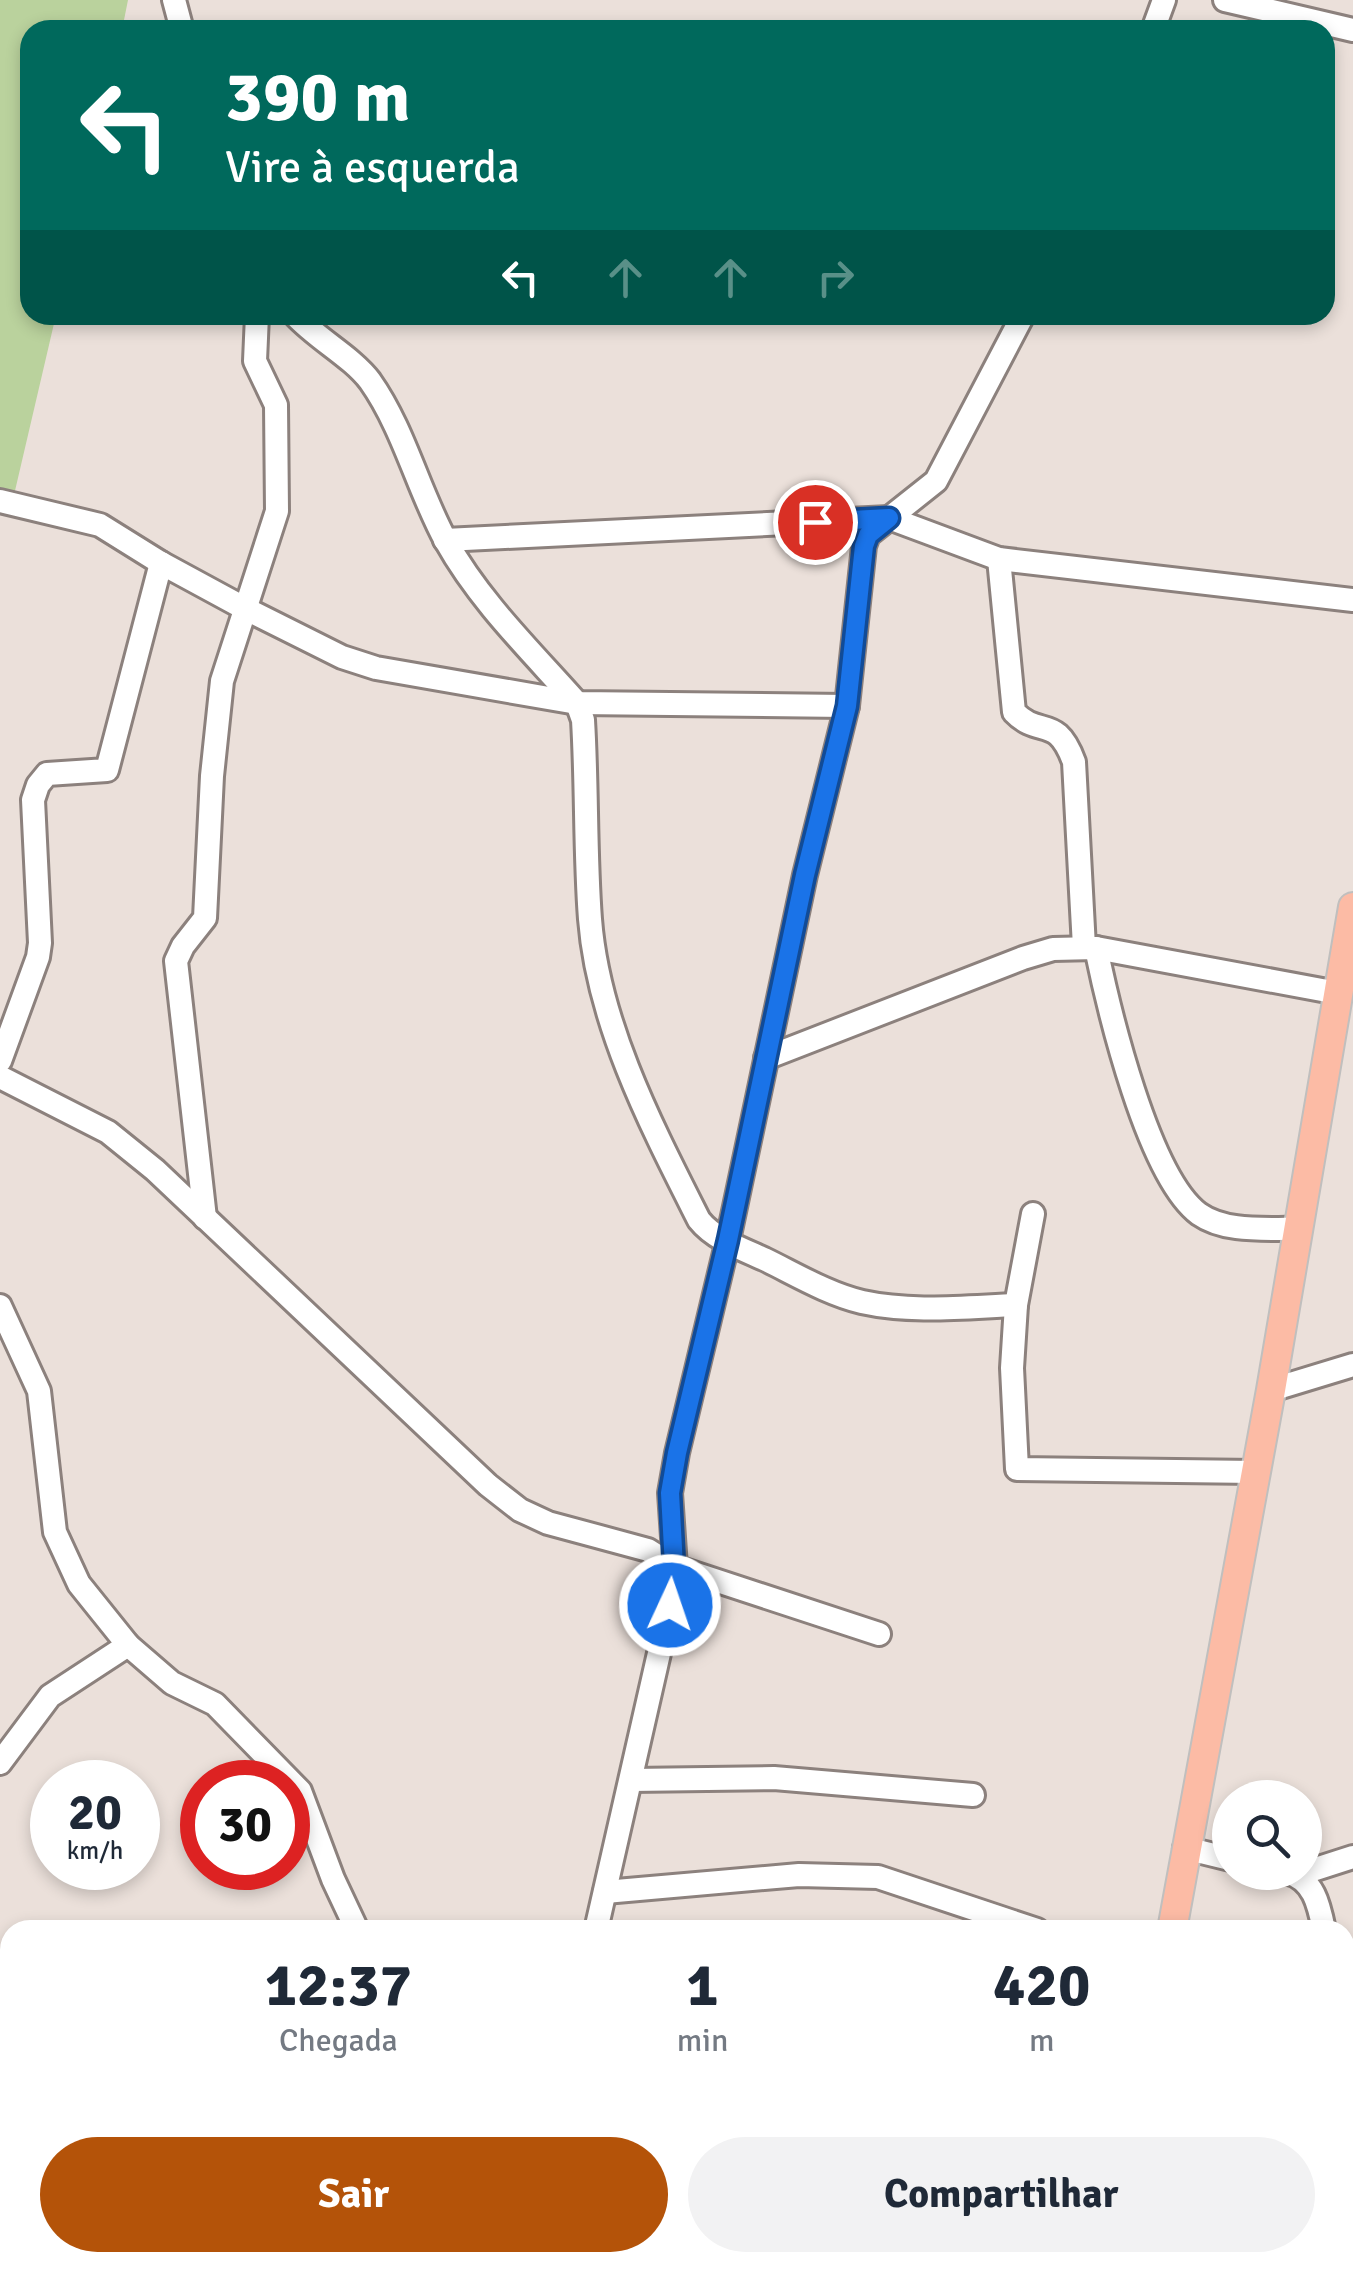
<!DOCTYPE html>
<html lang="pt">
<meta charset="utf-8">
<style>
:root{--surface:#fff;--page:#f2f2f3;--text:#1f2937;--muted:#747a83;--accent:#b45309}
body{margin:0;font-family:Signika,sans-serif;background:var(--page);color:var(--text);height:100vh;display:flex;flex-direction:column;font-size:38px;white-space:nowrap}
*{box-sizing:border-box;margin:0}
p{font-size:32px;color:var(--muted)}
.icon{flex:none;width:55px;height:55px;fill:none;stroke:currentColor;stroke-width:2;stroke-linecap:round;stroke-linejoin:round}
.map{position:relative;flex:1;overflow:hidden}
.side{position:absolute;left:0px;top:1920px;width:1355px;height:352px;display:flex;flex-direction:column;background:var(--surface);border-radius:30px 30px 0 0;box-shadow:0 5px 15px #0003}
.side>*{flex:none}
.top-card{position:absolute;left:20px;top:20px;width:1315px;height:305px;border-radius:30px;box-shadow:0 5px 15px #0003;background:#00695c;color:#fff;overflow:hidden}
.tools{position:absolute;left:1212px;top:1780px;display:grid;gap:20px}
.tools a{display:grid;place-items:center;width:110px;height:110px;border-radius:50%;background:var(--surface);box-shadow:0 5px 15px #0003;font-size:50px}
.speed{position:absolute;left:30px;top:1760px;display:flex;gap:20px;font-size:50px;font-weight:700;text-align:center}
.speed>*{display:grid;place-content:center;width:130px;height:130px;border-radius:50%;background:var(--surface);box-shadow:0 5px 15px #0003;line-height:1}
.speed small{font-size:25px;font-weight:400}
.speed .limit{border:15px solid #d22;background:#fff;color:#111}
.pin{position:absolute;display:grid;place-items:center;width:85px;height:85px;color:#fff;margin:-42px;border:5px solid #fff;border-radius:50%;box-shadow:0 2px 10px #0007}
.me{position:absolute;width:110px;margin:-55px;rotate:3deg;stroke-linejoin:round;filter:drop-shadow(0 0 8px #0008)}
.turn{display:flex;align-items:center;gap:35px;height:210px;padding:0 40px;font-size:45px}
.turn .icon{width:130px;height:130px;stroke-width:2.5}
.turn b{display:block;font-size:70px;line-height:85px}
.lanes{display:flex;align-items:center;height:95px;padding:0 40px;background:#0003;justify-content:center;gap:50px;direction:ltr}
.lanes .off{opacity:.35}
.eta{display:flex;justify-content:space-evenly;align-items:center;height:170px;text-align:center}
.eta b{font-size:60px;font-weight:800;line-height:70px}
.action{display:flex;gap:20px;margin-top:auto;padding:20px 40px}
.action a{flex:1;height:115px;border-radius:60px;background:var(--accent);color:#fff;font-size:40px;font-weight:800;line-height:115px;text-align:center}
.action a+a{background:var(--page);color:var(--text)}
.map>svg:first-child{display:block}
.green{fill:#bad29d}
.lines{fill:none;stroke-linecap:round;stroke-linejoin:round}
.minor-casing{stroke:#8c817d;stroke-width:28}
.major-casing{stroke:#c0bfbe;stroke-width:32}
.minor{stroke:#fff;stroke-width:22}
.major{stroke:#fcbba5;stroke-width:28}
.route-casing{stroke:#114b97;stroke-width:25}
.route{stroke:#1a73e8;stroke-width:18}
</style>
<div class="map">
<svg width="1353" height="2271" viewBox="0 0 1353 2271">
<rect width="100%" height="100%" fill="#ebe0da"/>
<path class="green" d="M0,0H128L122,30H30V315H56L14,495L0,492Z"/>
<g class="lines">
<defs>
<g id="minor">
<path d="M174,0L182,30"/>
<path d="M1225,0L1353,30"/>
<path d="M1153,30L1164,0"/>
<path d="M295,315C317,339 352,357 370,381C404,429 418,490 446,541C480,602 531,651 577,703L583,720C587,786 585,853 590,919C598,1024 652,1127 699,1220C714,1239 742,1249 764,1259C795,1274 828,1294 862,1302C912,1313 965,1307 1016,1305"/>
<path d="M0,501L100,525L161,563L244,608L342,657L376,668L577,703L847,706"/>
<path d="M445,540L889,518L999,559L1353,600"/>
<path d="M999,559L1014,712C1040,739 1056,713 1074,762L1084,947"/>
<path d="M1096,948C1109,1011 1148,1176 1199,1214C1226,1233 1267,1228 1298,1229"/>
<path d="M766,1058L1023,958L1053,949L1096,948L1338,993"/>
<path d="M0,1061L38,957L40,943L33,800L38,785L47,774L107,770L161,563"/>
<path d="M0,1077L108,1132L155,1170L488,1485L520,1510L548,1523L648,1550L675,1567L879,1634"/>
<path d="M1033,1214L1016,1305L1012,1368L1017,1469L1256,1472"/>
<path d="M205,1218L176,961L183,946L205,918L212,776L222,681L277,511L276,405L255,361L257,315"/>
<path d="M0,1306L39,1391L55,1532L79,1584L128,1645L172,1683L215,1704L300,1791L333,1879L357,1930"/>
<path d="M1271,1390L1353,1365"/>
<path d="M0,1763L50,1696L128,1645"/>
<path d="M631,1780L774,1778L973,1795"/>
<path d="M1185,1848L1230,1859"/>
<path d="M1286,1872C1314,1879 1319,1905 1324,1930"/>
<path d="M1297,1875L1353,1857"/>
<path d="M605,1892L799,1875L878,1877L1037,1930"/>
<path d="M596,1930L670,1605L675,1567L670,1493L677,1453L728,1240L805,875L847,706L864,546L868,535L936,481L1023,315"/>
<path d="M1345,1959L1353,1956"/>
<path d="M0,1964L10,1966"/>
<path d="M1345,2029L1353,2065"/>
<path d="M0,2037H10"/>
<path d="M0,2238H10"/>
<path d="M206,2262L241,2271"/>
<path d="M277,2262L281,2271"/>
<path d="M551,2271V2262"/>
</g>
<g id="major">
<path d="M1172,1930L1271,1390L1353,907"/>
<path d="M1111,2271L1113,2262"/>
</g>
</defs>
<use href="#minor" class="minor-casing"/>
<use href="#major" class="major-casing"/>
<use href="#minor" class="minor"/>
<use href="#major" class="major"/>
</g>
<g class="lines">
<defs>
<path id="route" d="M670,1605L674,1567L670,1493L677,1453L728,1240L805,875L847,706L864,546L868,535L889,518L815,522"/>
</defs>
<use href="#route" class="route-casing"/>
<use href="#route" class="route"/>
</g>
</svg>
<div class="tools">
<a><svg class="icon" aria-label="search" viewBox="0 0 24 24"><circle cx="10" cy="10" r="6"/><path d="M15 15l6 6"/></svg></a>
</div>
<div class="speed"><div>20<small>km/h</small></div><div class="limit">30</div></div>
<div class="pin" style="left:815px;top:522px;background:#d93025"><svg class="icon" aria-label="arrive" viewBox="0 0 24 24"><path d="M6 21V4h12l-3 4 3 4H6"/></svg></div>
<svg class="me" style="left:670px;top:1605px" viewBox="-20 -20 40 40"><circle r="17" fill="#1a73e8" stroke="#fff" stroke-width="3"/><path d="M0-11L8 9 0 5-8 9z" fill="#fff"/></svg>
<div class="top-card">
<div class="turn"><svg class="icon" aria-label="left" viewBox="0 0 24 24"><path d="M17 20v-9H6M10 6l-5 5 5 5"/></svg><div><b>390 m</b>Vire à esquerda</div></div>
<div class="lanes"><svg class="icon" aria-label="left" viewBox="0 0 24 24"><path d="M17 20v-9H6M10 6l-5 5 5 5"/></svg><svg class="icon off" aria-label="ahead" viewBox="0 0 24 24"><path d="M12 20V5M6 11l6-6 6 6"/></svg><svg class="icon off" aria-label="ahead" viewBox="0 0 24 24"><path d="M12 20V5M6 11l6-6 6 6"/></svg><svg class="icon off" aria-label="right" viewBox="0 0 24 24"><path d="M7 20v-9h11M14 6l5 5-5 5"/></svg></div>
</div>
<section class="side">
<div class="eta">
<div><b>12:37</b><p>Chegada</p></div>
<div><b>1</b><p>min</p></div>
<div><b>420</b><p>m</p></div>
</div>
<div class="action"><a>Sair</a><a>Compartilhar</a></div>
</section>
</div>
